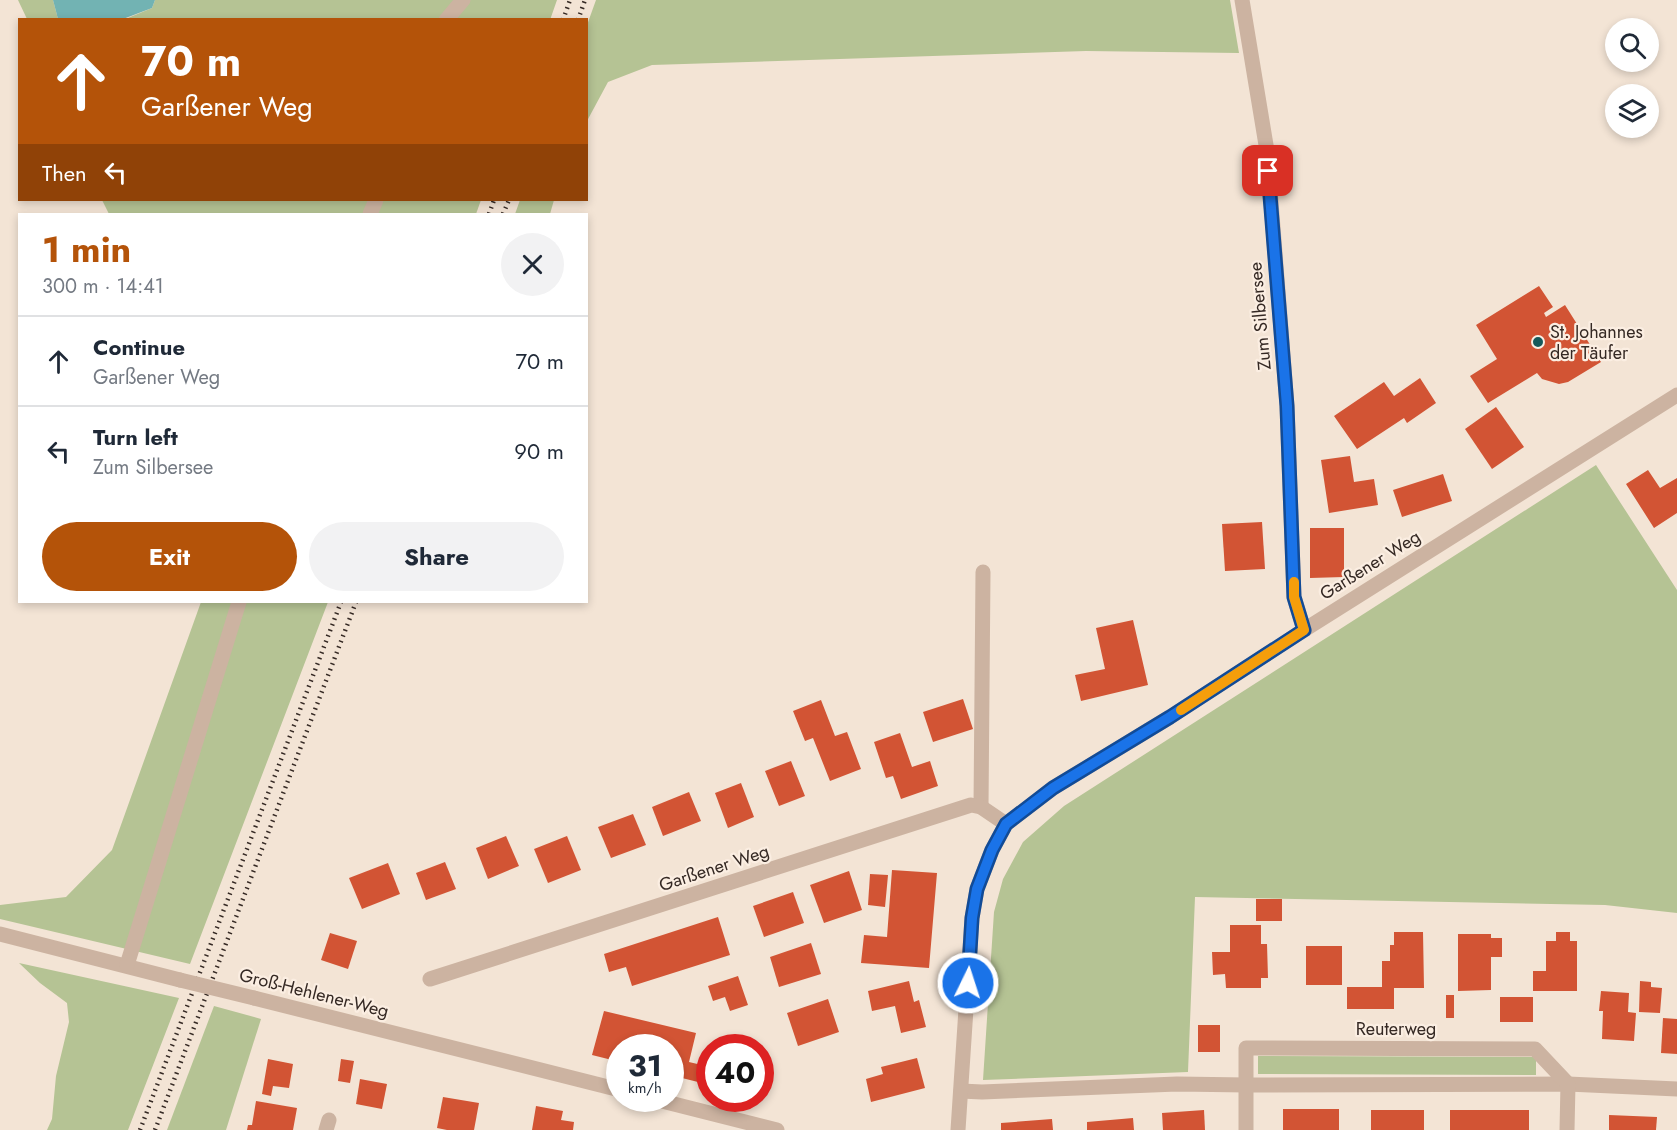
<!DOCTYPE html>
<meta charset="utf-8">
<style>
:root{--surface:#fff;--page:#f2f2f3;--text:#1f2937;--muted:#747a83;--line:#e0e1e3;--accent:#b45309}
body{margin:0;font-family:Jost,sans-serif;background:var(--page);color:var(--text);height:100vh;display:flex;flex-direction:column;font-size:22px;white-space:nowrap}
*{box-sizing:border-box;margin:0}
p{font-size:20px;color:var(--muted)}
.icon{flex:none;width:33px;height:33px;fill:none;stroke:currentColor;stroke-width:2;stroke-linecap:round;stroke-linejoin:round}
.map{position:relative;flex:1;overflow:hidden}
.drawer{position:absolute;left:18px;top:213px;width:570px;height:390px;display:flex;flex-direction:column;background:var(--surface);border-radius:0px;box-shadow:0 3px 9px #0003}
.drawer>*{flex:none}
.banner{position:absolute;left:18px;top:18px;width:570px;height:183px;border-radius:0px;box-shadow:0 3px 9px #0003;background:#b45309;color:#fff;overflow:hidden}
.fabs{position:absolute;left:1605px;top:18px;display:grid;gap:12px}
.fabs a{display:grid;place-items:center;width:54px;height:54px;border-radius:50%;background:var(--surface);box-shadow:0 3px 9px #0003;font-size:30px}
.speed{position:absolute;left:606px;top:1034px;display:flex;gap:12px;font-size:30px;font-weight:700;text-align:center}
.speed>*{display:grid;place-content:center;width:78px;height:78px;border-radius:50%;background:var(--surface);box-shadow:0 3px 9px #0003;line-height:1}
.speed small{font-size:15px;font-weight:400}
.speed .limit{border:9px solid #d22;background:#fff;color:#111}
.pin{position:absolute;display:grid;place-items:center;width:51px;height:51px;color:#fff;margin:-26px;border-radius:12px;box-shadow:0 3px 9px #0006}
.me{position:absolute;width:66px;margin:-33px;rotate:4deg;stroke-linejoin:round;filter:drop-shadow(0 0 4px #0008)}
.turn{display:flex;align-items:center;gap:21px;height:126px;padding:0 24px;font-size:27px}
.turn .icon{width:78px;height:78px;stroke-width:2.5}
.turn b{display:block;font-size:42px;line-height:51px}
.then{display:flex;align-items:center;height:57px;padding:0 24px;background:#0003;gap:12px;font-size:22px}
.round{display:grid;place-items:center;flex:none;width:63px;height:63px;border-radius:32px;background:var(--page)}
.summary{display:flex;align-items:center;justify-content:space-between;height:102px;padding:0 24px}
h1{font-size:36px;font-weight:700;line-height:45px;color:var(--accent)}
.cta{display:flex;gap:12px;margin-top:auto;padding:12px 24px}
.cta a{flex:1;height:69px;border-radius:36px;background:var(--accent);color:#fff;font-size:24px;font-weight:700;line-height:69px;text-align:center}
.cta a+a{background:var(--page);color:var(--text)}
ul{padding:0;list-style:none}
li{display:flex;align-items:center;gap:18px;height:90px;padding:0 24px;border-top:2px solid var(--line)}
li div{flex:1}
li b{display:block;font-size:22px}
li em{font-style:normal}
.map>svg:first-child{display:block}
.green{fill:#b5c394}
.water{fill:#72b3b3}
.building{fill:#d25434}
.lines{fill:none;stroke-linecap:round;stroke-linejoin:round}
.minor{stroke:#ccb3a1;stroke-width:15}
.rail{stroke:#352924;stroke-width:4.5;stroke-dasharray:1.5 4.5;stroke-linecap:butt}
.minor-bridge{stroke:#ccb3a1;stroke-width:15}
.route-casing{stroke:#114b97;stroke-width:15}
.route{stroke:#1a73e8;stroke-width:10}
.slow{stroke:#f59e0b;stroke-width:10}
.poi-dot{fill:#16595a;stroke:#fbeee2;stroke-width:2}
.labels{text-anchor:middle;stroke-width:4.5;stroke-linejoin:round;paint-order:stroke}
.street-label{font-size:18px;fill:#352924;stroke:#fbeee2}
.poi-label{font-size:18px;fill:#352924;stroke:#fbeee2;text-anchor:start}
</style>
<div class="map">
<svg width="1677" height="1130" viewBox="0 0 1677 1130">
<rect width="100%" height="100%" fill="#f3e4d5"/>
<g class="green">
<path d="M18,0H53L58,19H27Z"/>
<path d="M155,0H557L550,20H123L152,8Z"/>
<path d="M596,0H1230L1239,53L1086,51L652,65L608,82L587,121V25Z"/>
<path d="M102,200H481L476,214H109Z"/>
<path d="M520,200H554L550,214H515Z"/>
<path d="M1596,465L1677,590V913L1605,905L1195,897L1188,1072L983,1080L994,912L1003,879L1023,842L1064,806Z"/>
<path d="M201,602H328L190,964L0,919V905L66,897L112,850Z"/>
<path d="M19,963L179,998L128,1130H47L52,1119L56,1076L69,1022L67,1003L40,983Z"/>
<path d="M214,1006L261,1019L226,1130H167Z"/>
<path d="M1258,1056L1536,1057V1075L1258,1074Z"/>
</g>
<path class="water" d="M53,0H155L152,8L123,19H58Z"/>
<g class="building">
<path d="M1539,286L1553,307L1544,313L1546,317L1565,305L1601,362L1568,382L1559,384L1542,379L1537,373L1488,403L1470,376L1497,359L1476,325Z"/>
<path d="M1420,378L1436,403L1407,423L1404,418L1357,449L1334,416L1384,382L1394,396Z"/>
<path d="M1496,407L1524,447L1492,469L1465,429Z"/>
<path d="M1350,456L1354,482L1374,479L1378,505L1329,513L1321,460Z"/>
<path d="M1648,470L1660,488L1677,478V513L1654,528L1626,484Z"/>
<path d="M1443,474L1452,501L1402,517L1393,490Z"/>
<path d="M1262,522L1265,569L1225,571L1222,524Z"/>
<path d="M1310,528H1344V577L1310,578Z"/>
<path d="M1133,620L1148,685L1081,701L1075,675L1105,669L1096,628Z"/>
<path d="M963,699L973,729L933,742L923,712Z"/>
<path d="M821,700L835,736L847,732L861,769L830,781L813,738L805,741L793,711Z"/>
<path d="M900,733L912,767L930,761L938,786L901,799L893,776L886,778L874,742Z"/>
<path d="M791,761L805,796L779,806L765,771Z"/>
<path d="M741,783L754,817L728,828L715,793Z"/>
<path d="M689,792L701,821L663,836L652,807Z"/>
<path d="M633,814L646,845L611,858L598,827Z"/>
<path d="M506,836L519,866L488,879L476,848Z"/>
<path d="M567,836L581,870L548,883L534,849Z"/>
<path d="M445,862L456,889L426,900L416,873Z"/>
<path d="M388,863L400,894L362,909L349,878Z"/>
<path d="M892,870L937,873L929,968L861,963L864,935L887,937Z"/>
<path d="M849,871L862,910L824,923L810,885Z"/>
<path d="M870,874L888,875L885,907L868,905Z"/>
<path d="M793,892L804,923L764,937L753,906Z"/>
<rect x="1256" y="899" width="26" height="22"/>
<path d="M718,917L730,955L632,986L626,967L609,972L604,954Z"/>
<path d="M1230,925H1261V944H1267L1268,978H1261V988H1226L1225,974L1213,975L1212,952H1230Z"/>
<path d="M1394,932H1423L1424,988H1394V1009H1347V987H1382V961H1390V945H1394Z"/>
<path d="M1556,932H1570V941H1577V991H1533V971H1546V941H1556Z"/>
<path d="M330,933L357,941L348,969L321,960Z"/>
<path d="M1458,934H1491V938H1502V957H1491V990L1458,991Z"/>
<path d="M811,943L821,974L779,987L770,957Z"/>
<rect x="1306" y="946" width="36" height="39"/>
<path d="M738,976L748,1005L730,1011L725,997L713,1001L708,986Z"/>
<path d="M909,981L914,1002L919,1000L926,1027L901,1033L895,1006L872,1011L868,991Z"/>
<path d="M1640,981L1651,982V987L1662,988L1660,1013L1639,1012Z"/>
<path d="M1601,991L1629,993L1628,1012L1636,1013L1634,1041L1602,1039L1603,1011H1599Z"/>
<rect x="1446" y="995" width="8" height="23"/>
<rect x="1500" y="997" width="33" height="25"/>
<path d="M828,999L839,1032L798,1046L787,1013Z"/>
<path d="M604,1011L696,1033L689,1062L710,1067V1085L670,1075V1047H620V1062L592,1055Z"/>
<path d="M1663,1018L1677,1019V1054L1661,1053Z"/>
<rect x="1198" y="1025" width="22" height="27"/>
<path d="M917,1058L925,1088L871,1102L866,1079L883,1074L881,1067Z"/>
<path d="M268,1059L293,1064L289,1088L273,1086L271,1096L262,1094Z"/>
<path d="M341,1059L354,1061L350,1083L338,1081Z"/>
<path d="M360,1079L387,1084L382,1109L356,1104Z"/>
<path d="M443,1097L479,1103L474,1130H447L437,1128Z"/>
<path d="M256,1101L297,1108L293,1130H247L248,1125H252Z"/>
<path d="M536,1106L563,1111L561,1120L574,1122L573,1130H532Z"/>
<rect x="1283" y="1109" width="56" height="21"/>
<path d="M1204,1110L1205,1130H1163L1162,1113Z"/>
<rect x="1371" y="1110" width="53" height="20"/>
<rect x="1450" y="1110" width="79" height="20"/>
<path d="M1609,1115L1657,1117L1656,1130H1609Z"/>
<path d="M1133,1118L1134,1130H1087V1122Z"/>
<path d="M1052,1119L1053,1130H1001V1123Z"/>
</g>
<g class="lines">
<g class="minor">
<path d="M1242,0L1267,151L1287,406L1294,597L1304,630"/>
<path d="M446,20L463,0"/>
<path d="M370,214L376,200"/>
<path d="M981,807L983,572"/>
<path d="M0,934L180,980"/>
<path d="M127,965L239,602"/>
<path d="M430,979L971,805L981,807L1006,824"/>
<path d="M254,998L620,1090"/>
<path d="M961,1091L982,1092L1177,1084L1247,1085L1568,1084L1677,1089"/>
<path d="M650,1098L777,1130"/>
<path d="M326,1130L329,1120"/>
<path d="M958,1130L972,918L977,889L992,850L1006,824L1053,788L1170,717L1304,630L1677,395"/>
<path d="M1246,1130V1048L1535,1049L1568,1084L1567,1130"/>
</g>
<g class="rail">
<path d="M563,20L570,0"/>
<path d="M578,20L585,0"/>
<path d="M489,214L494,200"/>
<path d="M503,214L509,200"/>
<path d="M140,1130L341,602"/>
<path d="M155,1130L356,602"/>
</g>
<path class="minor-bridge" d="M180,980L254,998"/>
</g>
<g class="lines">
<defs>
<path id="route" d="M968,983L972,918L977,889L992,850L1006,824L1053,788L1170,717L1304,630L1294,597L1287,406L1268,171"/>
</defs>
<use href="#route" class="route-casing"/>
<use href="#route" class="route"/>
<path class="slow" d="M1181,710L1304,630L1294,597V582"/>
</g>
<circle class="poi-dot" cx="1538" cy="342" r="6"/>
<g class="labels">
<g class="street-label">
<text transform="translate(1260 316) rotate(-95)" y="6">Zum Silbersee</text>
<text transform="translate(1370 565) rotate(-32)" y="6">Garßener Weg</text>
<text transform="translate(714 868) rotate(-18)" y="6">Garßener Weg</text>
<text transform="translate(314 993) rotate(14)" y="6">Groß-Hehlener-Weg</text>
<text x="1396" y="1035">Reuterweg</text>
</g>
<g class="poi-label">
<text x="1550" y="338">St. Johannes<tspan x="1550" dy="21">der Täufer</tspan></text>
</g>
</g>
</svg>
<div class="fabs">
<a><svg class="icon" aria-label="search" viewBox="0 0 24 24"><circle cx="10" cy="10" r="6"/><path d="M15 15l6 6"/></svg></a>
<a><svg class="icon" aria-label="layers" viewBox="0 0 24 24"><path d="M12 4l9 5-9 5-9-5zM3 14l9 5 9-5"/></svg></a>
</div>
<div class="speed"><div>31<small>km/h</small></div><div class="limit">40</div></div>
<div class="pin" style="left:1268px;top:171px;background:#d93025"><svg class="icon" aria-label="arrive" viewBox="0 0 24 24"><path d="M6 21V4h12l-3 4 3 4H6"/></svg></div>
<svg class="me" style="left:968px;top:983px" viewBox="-20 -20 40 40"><circle r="17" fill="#1a73e8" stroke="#fff" stroke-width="3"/><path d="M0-11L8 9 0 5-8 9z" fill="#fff"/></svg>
<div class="banner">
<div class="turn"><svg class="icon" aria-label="ahead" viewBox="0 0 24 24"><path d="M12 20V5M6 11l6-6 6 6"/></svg><div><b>70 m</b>Garßener Weg</div></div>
<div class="then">Then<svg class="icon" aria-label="left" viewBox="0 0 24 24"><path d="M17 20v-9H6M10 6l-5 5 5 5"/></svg></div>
</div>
<section class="drawer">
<div class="summary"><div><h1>1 min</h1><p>300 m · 14:41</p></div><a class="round"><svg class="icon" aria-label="close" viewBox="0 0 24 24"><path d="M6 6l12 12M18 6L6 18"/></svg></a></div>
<ul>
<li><svg class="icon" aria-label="ahead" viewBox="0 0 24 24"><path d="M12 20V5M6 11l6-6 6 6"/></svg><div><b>Continue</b><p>Garßener Weg</p></div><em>70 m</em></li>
<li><svg class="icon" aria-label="left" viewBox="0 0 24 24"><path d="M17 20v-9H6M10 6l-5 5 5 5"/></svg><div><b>Turn left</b><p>Zum Silbersee</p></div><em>90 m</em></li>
</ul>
<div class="cta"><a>Exit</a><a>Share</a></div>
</section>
</div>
